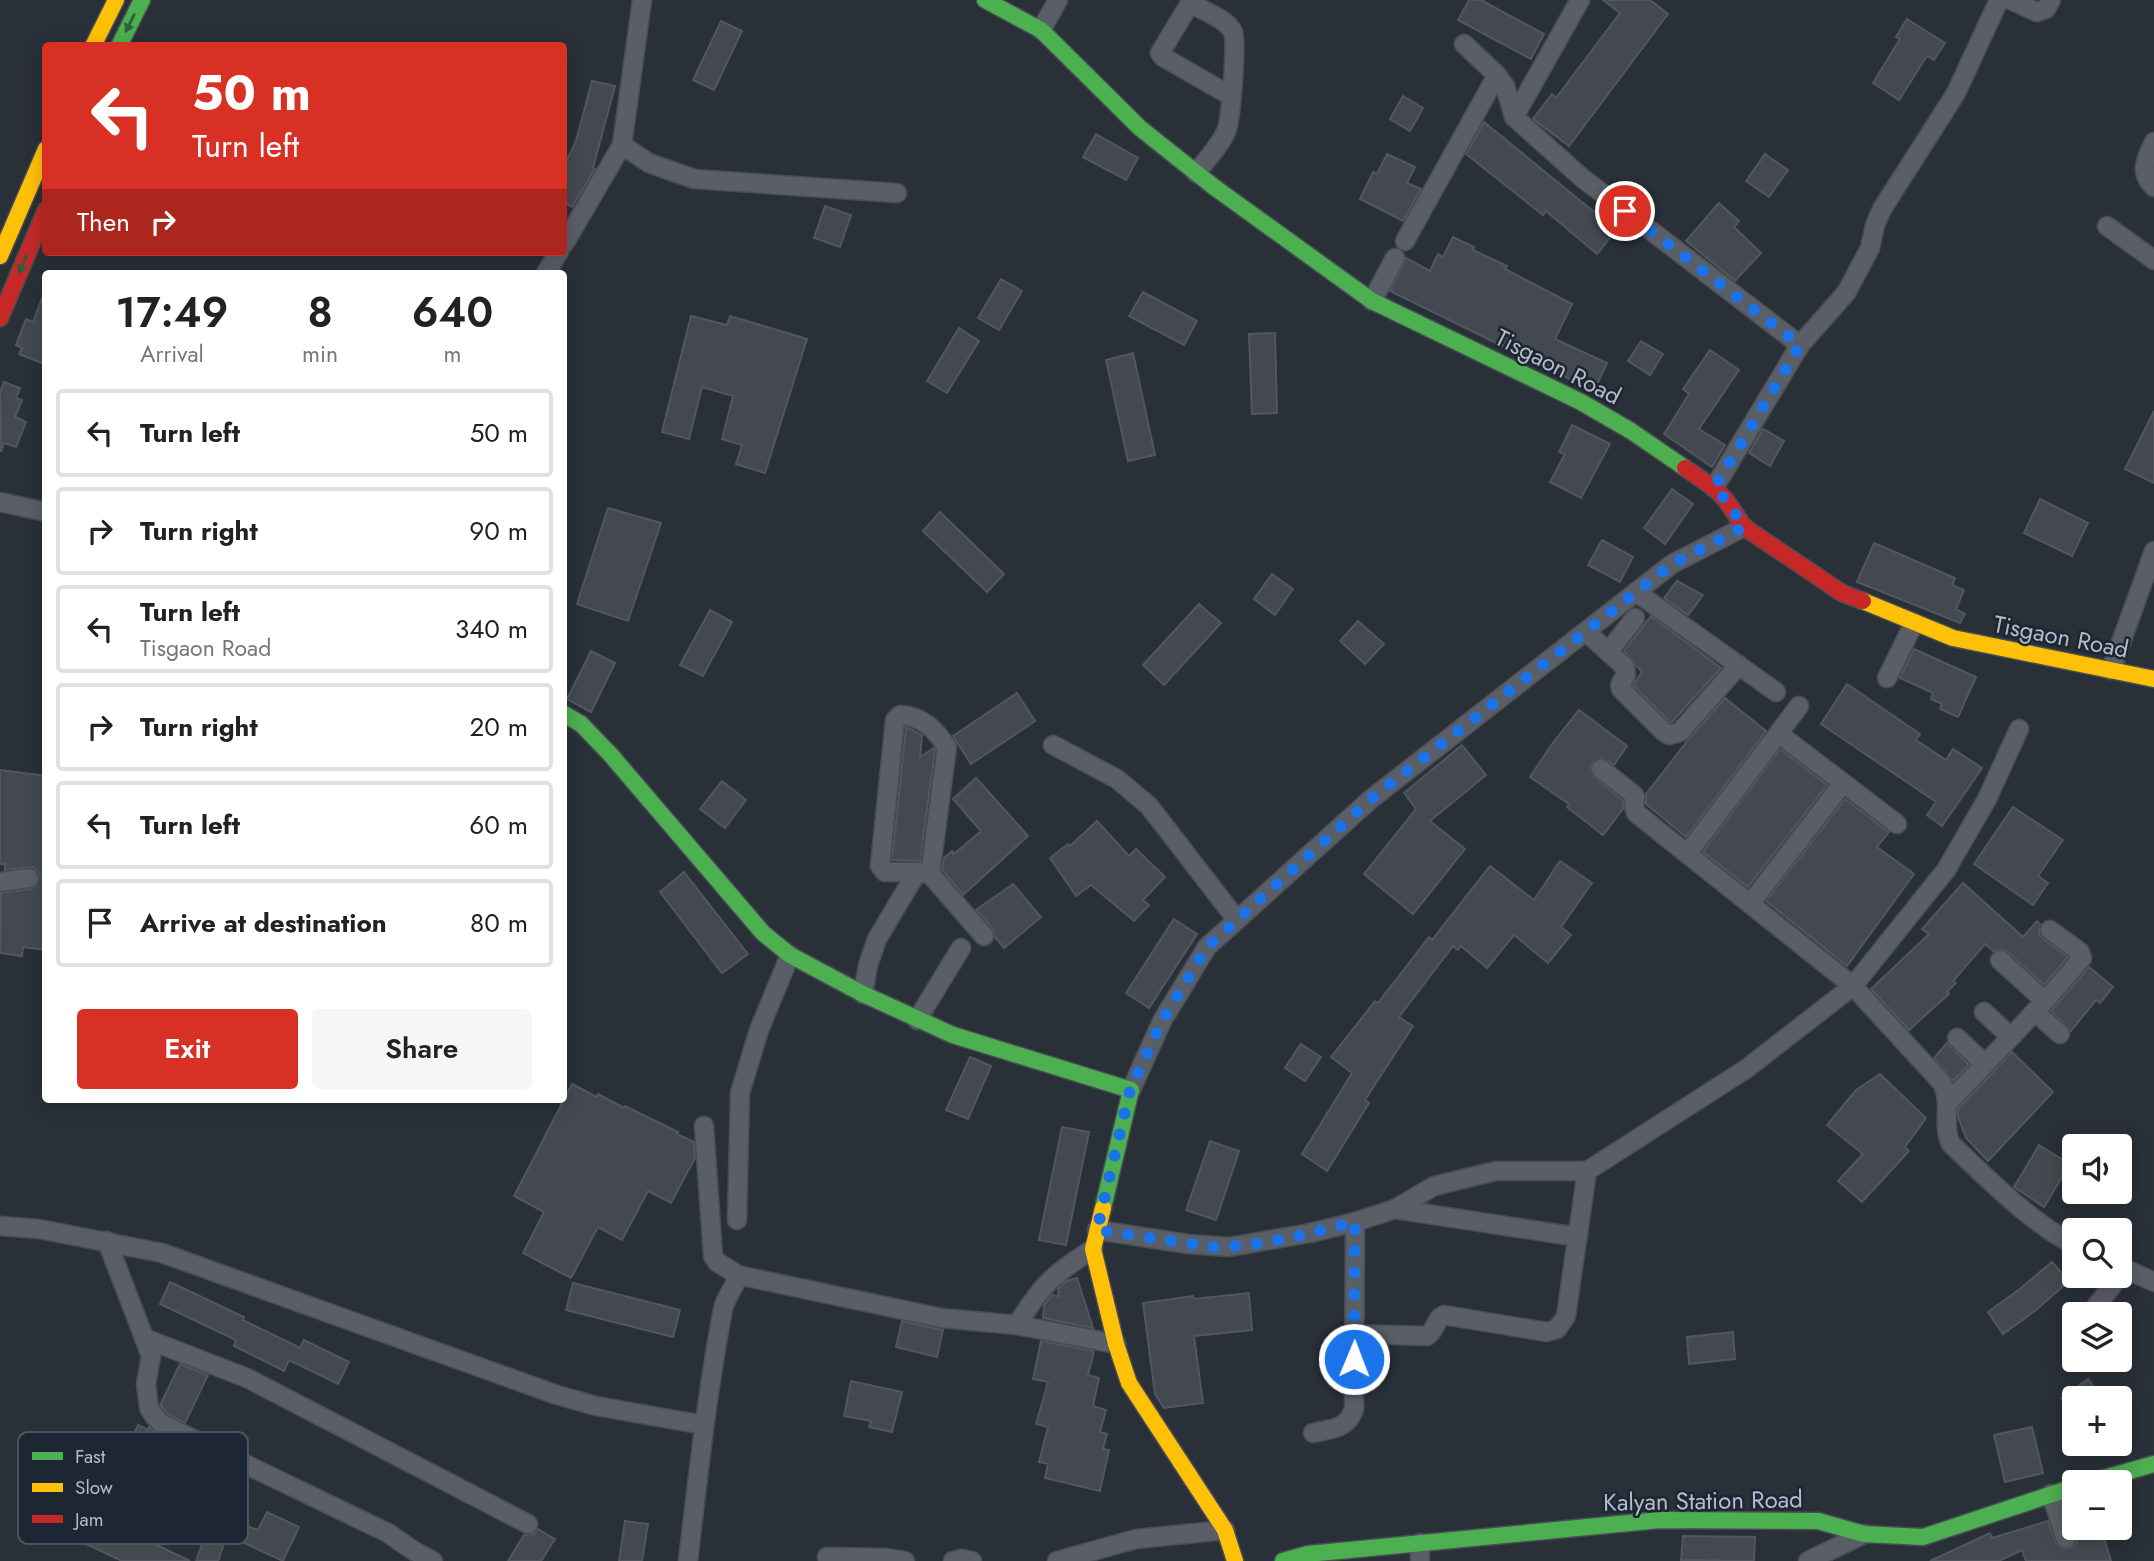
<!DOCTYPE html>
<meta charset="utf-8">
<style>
:root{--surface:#fff;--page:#f6f6f6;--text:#222;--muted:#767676;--line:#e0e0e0;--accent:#d93025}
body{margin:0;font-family:Jost,sans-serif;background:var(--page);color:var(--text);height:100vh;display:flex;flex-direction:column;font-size:26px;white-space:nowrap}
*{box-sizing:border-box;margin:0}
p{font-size:23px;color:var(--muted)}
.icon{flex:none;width:38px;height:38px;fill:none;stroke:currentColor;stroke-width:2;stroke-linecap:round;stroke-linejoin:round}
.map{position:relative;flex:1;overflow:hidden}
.details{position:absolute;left:42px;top:270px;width:525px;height:833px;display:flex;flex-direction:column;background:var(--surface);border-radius:7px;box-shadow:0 4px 18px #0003}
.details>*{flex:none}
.guide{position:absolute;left:42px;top:42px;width:525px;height:214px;border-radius:7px;box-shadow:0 4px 18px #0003;background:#d93025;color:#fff;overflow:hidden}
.buttons{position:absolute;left:2062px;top:1134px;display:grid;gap:14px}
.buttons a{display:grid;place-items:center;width:70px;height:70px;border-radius:7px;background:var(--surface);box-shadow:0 4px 18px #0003;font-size:35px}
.pin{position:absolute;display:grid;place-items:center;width:60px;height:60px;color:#fff;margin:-30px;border:4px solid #fff;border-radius:50%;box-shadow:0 2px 7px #0007}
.me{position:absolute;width:77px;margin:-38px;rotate:1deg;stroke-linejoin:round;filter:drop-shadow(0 0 5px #0008)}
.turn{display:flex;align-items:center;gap:24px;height:147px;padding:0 35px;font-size:32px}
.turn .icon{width:91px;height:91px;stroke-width:2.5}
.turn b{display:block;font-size:49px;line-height:60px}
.then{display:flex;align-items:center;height:66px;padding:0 35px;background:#0003;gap:14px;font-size:26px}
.eta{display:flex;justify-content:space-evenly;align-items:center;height:119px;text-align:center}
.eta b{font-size:42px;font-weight:600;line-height:49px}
.cta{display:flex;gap:14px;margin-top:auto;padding:14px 35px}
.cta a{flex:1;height:80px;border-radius:7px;background:var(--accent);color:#fff;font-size:28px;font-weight:600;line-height:80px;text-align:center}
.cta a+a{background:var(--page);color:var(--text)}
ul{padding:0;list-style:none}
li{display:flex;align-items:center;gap:21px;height:88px;margin:0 14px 10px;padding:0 21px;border:4px solid var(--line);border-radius:7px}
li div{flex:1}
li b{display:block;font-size:26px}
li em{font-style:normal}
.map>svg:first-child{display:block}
.building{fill:#444950;stroke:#52575f;stroke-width:2}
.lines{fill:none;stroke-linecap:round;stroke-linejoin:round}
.street-casing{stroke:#484c53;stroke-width:21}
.fast-casing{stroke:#484c53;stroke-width:19}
.slow-casing{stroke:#484c53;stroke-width:19}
.jam-casing{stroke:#484c53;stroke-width:19}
.street{stroke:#5a5e66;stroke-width:18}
.fast{stroke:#4caf50;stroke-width:16}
.slow{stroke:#ffc107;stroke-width:16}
.jam{stroke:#c62828;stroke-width:16}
.oneway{fill:#305d3f}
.route{stroke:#1a73e8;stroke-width:12;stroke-dasharray:0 21.6}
.labels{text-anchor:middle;stroke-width:5;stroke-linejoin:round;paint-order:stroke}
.street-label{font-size:24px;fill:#b4bcc9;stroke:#1d2633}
.key{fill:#1d2633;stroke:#4a5360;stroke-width:2}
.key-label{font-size:19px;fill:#b4bcc9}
</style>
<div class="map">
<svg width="2154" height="1561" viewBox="0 0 2154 1561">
<rect width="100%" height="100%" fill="#2a3038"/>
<g class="building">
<path d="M1469,0H1481L1544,34L1531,59L1458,20Z"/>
<path d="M1603,0H1650L1668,14L1569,146L1533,119L1552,94L1556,98L1620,13Z"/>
<path d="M1907,19L1945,43L1934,60L1927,56L1899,100L1873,83L1900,39L1896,37Z"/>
<path d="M721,21L742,31L714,90L693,80Z"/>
<path d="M592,81L615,86L593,168L595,169L572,207L564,203V166L576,141Z"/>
<path d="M1403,96L1423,108L1410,131L1390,119Z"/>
<path d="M1484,122L1616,230L1597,254L1546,211L1543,215L1466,154Z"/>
<path d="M1096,134L1138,158L1126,180L1083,157Z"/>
<path d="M1387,154L1415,167L1407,183L1421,189L1403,221L1360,199L1373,172L1377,174Z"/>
<path d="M1765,154L1788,170L1769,197L1746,181Z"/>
<path d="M1719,203L1739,221L1734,227L1761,253L1735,281L1686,241Z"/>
<path d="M825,206L851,215L840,247L814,238Z"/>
<path d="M1453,237L1474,247L1473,250L1507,266L1505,269L1572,304L1555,339L1607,363L1594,391L1390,291L1406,258L1430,271L1438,254L1443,257Z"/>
<path d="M1001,279L1022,291L999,330L978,318Z"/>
<path d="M1143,292L1197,321L1184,345L1129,316Z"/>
<path d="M44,293H46V365L19,354L22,348L16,345L26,319L33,322Z"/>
<path d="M691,316L727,325L730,316L807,339L765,473L736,464L742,445L722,439L733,396L702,387L689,439L662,432Z"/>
<path d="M959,328L979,341L947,393L927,381Z"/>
<path d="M1275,333L1277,413L1252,414L1249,334Z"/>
<path d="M1641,341L1663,354L1650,375L1628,361Z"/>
<path d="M1710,350L1739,370L1699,429L1725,445L1712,467L1664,434L1689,394L1683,389Z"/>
<path d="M1133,353L1155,455L1128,461L1106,360Z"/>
<path d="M4,382L20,388L16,398L22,400L15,417L26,422L16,447L4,443L1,452L0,392Z"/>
<path d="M2154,411V483L2125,469Z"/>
<path d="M1572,425L1610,444L1581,498L1550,482L1565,454L1559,452Z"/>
<path d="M1763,429L1784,441L1770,466L1749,453Z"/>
<path d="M1672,489L1693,504L1665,544L1644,528Z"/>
<path d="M2040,499L2088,523L2072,556L2024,533Z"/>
<path d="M608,508L661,523L628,621L577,604Z"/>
<path d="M940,512L1004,574L987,592L923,531Z"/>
<path d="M1602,540L1633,557L1620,582L1588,565Z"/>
<path d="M1874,543L1955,578L1952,585L1964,590L1956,609L1965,614L1960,623L1857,582Z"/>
<path d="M1272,574L1293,589L1275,615L1254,599Z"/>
<path d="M1677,581L1703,595L1688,615L1664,598Z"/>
<path d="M1199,604L1221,623L1164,685L1143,665Z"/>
<path d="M710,610L732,622L703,676L680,665Z"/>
<path d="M1651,616L1721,668L1671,723L1633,685L1642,672L1624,651Z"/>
<path d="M1358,621L1384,644L1365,664L1340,641Z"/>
<path d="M1914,649L1976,677L1958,717L1940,709L1942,704L1931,699L1933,693L1900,678Z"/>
<path d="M591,651L615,663L591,712L567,699Z"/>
<path d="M1847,684L1920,734L1916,740L1946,760L1953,749L1982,768L1942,826L1927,815L1936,802L1821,724Z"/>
<path d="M1017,693L1035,721L971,764L953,736Z"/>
<path d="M1725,698L1766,731L1686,837L1646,804V794L1688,740Z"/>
<path d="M1579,710L1627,746L1614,765L1602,758L1593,762L1590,767L1594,777L1623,801V809L1603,835L1567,807L1569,804L1530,777L1552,744Z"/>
<path d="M906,727L922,735L920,757L934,748L935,750L920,861L892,860Z"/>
<path d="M1462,745L1486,775L1430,821L1465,849L1413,914L1364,874L1416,809L1404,793Z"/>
<path d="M1780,749L1827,785L1748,887L1703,852Z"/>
<path d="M0,770L46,776V950L23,947L22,956L0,953L1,893L31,889L36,886L40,877L38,871L33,867L5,870V864H0Z"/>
<path d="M976,778L1028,836L963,895L942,870L944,858L952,851L954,854L981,831L953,799Z"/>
<path d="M722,781L746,800L725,828L700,809Z"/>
<path d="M1845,799L1889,832L1877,847L1914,874L1847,966L1766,901Z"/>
<path d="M2013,807L2063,840L2038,876L2048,883L2033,905L1974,864Z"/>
<path d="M1097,821L1129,856L1136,849L1165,877L1143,900L1149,905L1134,921L1091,885L1076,896L1050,858L1068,844L1070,846Z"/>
<path d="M1560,861L1592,883L1561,927L1571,935L1548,963L1514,935L1487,968L1461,946L1458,950L1453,946L1399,1017L1413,1026L1365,1100L1369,1103L1327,1171L1302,1154L1352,1073L1331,1057L1375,1001L1378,1003L1429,937L1432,940L1490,866L1534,900Z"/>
<path d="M684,872L748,954L722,973L660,892Z"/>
<path d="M1963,883L2023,937L2037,921L2040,924L2039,934L2043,939L2068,957L2044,985L2007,951L2002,949L1993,951L1985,944L1953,981L1956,983L1947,992L1949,994L1909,1030L1871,989L1929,934L1922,929Z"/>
<path d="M1013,884L1041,917L1004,948L995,937L993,929L976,910Z"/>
<path d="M1174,919L1197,934L1149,1008L1126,993Z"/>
<path d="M2089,967L2113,987L2100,1003L2096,1000L2071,1031L2051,1011Z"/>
<path d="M1947,1043L1969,1065L1953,1081L1934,1058Z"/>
<path d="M1301,1044L1321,1057L1305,1081L1285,1068Z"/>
<path d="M2012,1052L2053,1092L1988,1161L1966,1138L1958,1117V1109Z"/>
<path d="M970,1057L991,1066L968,1119L946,1110Z"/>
<path d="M1880,1074L1926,1118L1905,1147L1909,1151L1862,1202L1838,1181L1863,1154L1827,1125L1856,1090Z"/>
<path d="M572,1084L597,1097L598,1094L624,1108L625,1106L678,1132L677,1134L694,1142L695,1158L671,1203L648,1191L622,1240L598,1227L571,1278L523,1253L544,1212L514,1196Z"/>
<path d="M1062,1127L1089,1132L1066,1245L1039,1240Z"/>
<path d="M1210,1141L1239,1151L1216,1220L1186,1210Z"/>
<path d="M2039,1145L2070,1164L2044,1207L2014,1187Z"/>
<path d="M2052,1262L2069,1281L2036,1310L2003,1334L1988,1312L2021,1288Z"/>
<path d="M1077,1278L1093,1328L1043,1318L1044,1305L1050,1298L1052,1295L1059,1296L1058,1289L1066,1281Z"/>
<path d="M170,1282L244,1317L243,1320L300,1348L304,1340L349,1362L338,1384L289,1360L284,1371L234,1346L236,1340L160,1304Z"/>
<path d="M573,1283L680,1310L673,1337L566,1310Z"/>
<path d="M1249,1293L1252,1330L1194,1336L1203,1403L1164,1408L1155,1394L1143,1303L1193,1296L1194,1299Z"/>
<path d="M902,1321L943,1330L937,1357L896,1347Z"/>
<path d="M1733,1332L1735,1359L1689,1364L1687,1337Z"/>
<path d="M1041,1341L1094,1351L1088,1375L1099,1378L1093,1406L1106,1410L1100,1432L1107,1434L1103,1449L1109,1450L1100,1491L1045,1478L1048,1464L1039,1462L1048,1427L1036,1424L1048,1382L1033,1379Z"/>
<path d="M180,1364L208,1375L185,1423L169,1415L160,1405Z"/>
<path d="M2088,1379L2102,1398H2062Z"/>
<path d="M851,1381L902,1392L892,1432L869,1427L871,1421L844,1416Z"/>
<path d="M138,1425L148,1430L149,1427L157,1434L176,1444L152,1496L158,1499L140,1537L190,1561H122L86,1544L102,1511L88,1505L104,1473L113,1477Z"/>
<path d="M2032,1427L2043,1473L2005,1482L1994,1435Z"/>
<path d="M226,1479L244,1485L231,1520L258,1530L267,1512L299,1527L283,1561L227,1535L218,1561H196Z"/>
<path d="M625,1521L648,1524L642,1561H619Z"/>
<path d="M2048,1521L2056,1543L2064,1550L2074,1547L2077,1542L2074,1528H2101L2111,1561H2026L2022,1550L1999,1561H1930L1990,1533L1992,1538Z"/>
<path d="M538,1529L555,1539L541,1561H508L524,1535L534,1534Z"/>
<path d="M1683,1536L1755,1537L1754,1561L1681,1560Z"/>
</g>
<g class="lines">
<defs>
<g id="street">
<path d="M2011,0L2037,12L2046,9L2051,0"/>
<path d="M1041,30L1058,0"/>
<path d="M1464,44L1497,75L1505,86L1514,117L1581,177L1800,345"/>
<path d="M1514,117L1580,0"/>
<path d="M2154,142C2146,159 2138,172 2154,187"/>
<path d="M622,145L649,163L694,179L897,193"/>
<path d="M1196,173C1207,159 1221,145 1227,129C1231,117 1237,42 1233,32C1227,19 1204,11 1193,5H1189L1160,53L1163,57L1231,96"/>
<path d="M2107,226L2154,260"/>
<path d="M1405,241L1497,75"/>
<path d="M564,244L622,145L642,0"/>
<path d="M546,273L559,252"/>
<path d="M1372,301L1395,258"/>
<path d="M1714,488L1800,345L1846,293L1870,248L1875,225L1882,209L1956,93L1999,0"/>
<path d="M0,502L46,512"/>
<path d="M1636,592L1776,692"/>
<path d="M1586,632L1625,667L1626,675L1620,685L1621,689L1663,731L1669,735L1680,732L1739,665"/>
<path d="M1608,652L1635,618"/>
<path d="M2111,670L2154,551"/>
<path d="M1887,678L1914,623"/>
<path d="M1779,734L1897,824"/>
<path d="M1053,745L1117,779L1149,806L1237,920"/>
<path d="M1601,769L1633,794L1635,797L1634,806L1636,813L1853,986L1942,1083C1953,1104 1941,1124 1951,1144C1988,1179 2029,1221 2074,1245"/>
<path d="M1688,853L1799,706"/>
<path d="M917,872H885L880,866L895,720L900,715C922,716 935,729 947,747L930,874"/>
<path d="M0,882L29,878"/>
<path d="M1750,904L1843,783"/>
<path d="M2000,960L2045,1001"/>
<path d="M863,994L868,965L877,939L917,872L930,874L984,936"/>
<path d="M1984,1012L2011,1037"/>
<path d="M2035,1012L2060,1034"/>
<path d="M917,1020L961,948"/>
<path d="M1957,1038L1985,1064"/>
<path d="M1131,1090L1162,1021L1207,947L1371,799L1672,564L1744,527"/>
<path d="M1949,1102L2045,1001L2082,958L2080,952L2050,930"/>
<path d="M704,1126L713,1256L717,1262L738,1275"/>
<path d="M1395,1209L1578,1237"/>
<path d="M737,1220L740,1093L759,1030L790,955"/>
<path d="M0,1226L39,1229L162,1253L557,1395L596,1406L704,1425"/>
<path d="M1097,1230L1188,1244L1229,1247L1310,1233L1355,1222L1395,1209L1434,1186L1496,1171H1587L1746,1069L1853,986L1946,870L1987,799L2019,729"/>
<path d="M107,1241L151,1356L146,1384L149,1408L154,1416L162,1424L388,1533L414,1551L433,1561"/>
<path d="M2119,1266L2154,1282"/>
<path d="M2091,1313L2125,1269"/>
<path d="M1017,1325C1041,1286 1053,1274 1093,1249"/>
<path d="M1354,1334L1427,1336C1436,1330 1435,1319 1444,1315L1547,1332L1557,1329L1566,1316L1587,1171"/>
<path d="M144,1338L247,1378L528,1524"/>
<path d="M1313,1433C1331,1429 1348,1429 1354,1409L1355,1222"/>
<path d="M2051,1494L2066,1539"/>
<path d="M827,1557L886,1558L905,1561"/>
<path d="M688,1561C698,1477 707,1392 723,1309C726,1296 735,1288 738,1275L941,1318L1017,1325L1116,1344"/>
<path d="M953,1561L962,1559L972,1561"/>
<path d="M1057,1561L1136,1539L1225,1530"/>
<path d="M1420,1561V1543"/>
<path d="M1808,1561L1864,1534"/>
</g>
<g id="fast">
<path d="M985,0L1041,30L1140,128L1214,187L1372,301L1581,402L1631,431L1685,468"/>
<path d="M119,46L142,0"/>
<path d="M564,714L581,724L610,754L763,933L790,955L863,994L953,1035L1131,1090L1103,1208"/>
<path d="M2091,1482L2154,1464"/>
<path d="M1283,1561L1308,1554L1660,1520L1818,1521L1864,1534L1923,1537L2074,1487"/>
</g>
<g id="slow">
<path d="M93,46L116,0"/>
<path d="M0,256L46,149"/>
<path d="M1863,601L1953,638L2154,679"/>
<path d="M1103,1208L1093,1249L1116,1344L1129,1383L1225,1530L1235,1561"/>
</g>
<g id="jam">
<path d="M0,318L46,210"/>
<path d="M1685,468L1714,488L1726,500L1744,527L1842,593L1863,601"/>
</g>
</defs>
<use href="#street" class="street-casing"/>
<use href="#fast" class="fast-casing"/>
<use href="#slow" class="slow-casing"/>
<use href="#jam" class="jam-casing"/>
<use href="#street" class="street"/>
<use href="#fast" class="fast"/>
<use href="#slow" class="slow"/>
<use href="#jam" class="jam"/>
</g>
<defs><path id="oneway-solid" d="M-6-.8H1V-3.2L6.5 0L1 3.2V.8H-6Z" transform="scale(1.75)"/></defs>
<g class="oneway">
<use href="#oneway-solid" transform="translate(130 23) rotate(116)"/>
<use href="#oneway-solid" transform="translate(23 264) rotate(113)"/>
</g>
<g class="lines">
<path class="route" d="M1354,1359L1355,1222C1309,1233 1260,1247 1212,1247L1097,1230L1130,1090L1162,1021L1207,947L1371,799L1672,564L1744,527L1726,500L1714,488L1800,345L1625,211"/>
</g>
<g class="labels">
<g class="street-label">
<text transform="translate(1558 367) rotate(27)" y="8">Tisgaon Road</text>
<text transform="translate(2061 637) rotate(11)" y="8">Tisgaon Road</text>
<text transform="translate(1703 1501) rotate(-1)" y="8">Kalyan Station Road</text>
</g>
</g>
<rect x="18" y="1432" width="230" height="112" rx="10" class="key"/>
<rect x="32" y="1452" width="31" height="8" fill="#4caf50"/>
<rect x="32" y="1483" width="31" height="9" fill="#ffc107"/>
<rect x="32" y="1515" width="31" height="8" fill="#c62828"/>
<g class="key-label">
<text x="75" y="1463">Fast</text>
<text x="75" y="1494">Slow</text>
<text x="75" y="1526">Jam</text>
</g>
</svg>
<div class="buttons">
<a><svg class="icon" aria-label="sound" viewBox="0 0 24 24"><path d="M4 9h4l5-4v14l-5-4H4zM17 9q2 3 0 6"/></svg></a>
<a><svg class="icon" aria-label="search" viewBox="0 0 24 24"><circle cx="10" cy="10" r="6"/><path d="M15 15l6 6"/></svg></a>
<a><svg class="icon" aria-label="layers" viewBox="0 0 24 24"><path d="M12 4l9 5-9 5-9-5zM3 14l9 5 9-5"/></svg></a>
<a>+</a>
<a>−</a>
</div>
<div class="pin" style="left:1625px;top:211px;background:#d93025"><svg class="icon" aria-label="arrive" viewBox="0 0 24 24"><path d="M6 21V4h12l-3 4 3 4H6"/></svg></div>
<svg class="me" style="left:1354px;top:1359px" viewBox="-20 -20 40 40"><circle r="17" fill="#1a73e8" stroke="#fff" stroke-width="3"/><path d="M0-11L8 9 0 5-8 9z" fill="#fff"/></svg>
<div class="guide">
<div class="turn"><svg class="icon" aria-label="left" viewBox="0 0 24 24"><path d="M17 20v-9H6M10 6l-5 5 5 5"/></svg><div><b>50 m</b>Turn left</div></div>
<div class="then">Then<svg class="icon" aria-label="right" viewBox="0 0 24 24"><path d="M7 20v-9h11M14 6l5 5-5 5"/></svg></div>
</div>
<section class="details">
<div class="eta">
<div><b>17:49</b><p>Arrival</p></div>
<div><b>8</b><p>min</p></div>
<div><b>640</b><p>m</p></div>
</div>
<ul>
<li><svg class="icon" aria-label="left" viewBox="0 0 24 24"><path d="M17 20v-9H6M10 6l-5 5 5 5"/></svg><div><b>Turn left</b></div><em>50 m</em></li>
<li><svg class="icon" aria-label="right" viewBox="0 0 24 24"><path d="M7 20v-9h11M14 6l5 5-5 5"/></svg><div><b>Turn right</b></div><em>90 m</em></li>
<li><svg class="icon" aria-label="left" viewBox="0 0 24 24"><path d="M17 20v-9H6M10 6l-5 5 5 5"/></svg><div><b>Turn left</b><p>Tisgaon Road</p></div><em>340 m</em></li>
<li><svg class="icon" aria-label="right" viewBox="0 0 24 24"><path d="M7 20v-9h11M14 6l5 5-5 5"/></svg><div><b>Turn right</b></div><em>20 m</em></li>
<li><svg class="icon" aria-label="left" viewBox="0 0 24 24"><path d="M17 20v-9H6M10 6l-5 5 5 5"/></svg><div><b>Turn left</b></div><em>60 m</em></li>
<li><svg class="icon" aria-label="arrive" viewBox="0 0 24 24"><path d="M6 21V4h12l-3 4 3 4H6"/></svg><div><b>Arrive at destination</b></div><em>80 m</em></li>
</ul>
<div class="cta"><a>Exit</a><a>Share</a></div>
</section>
</div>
